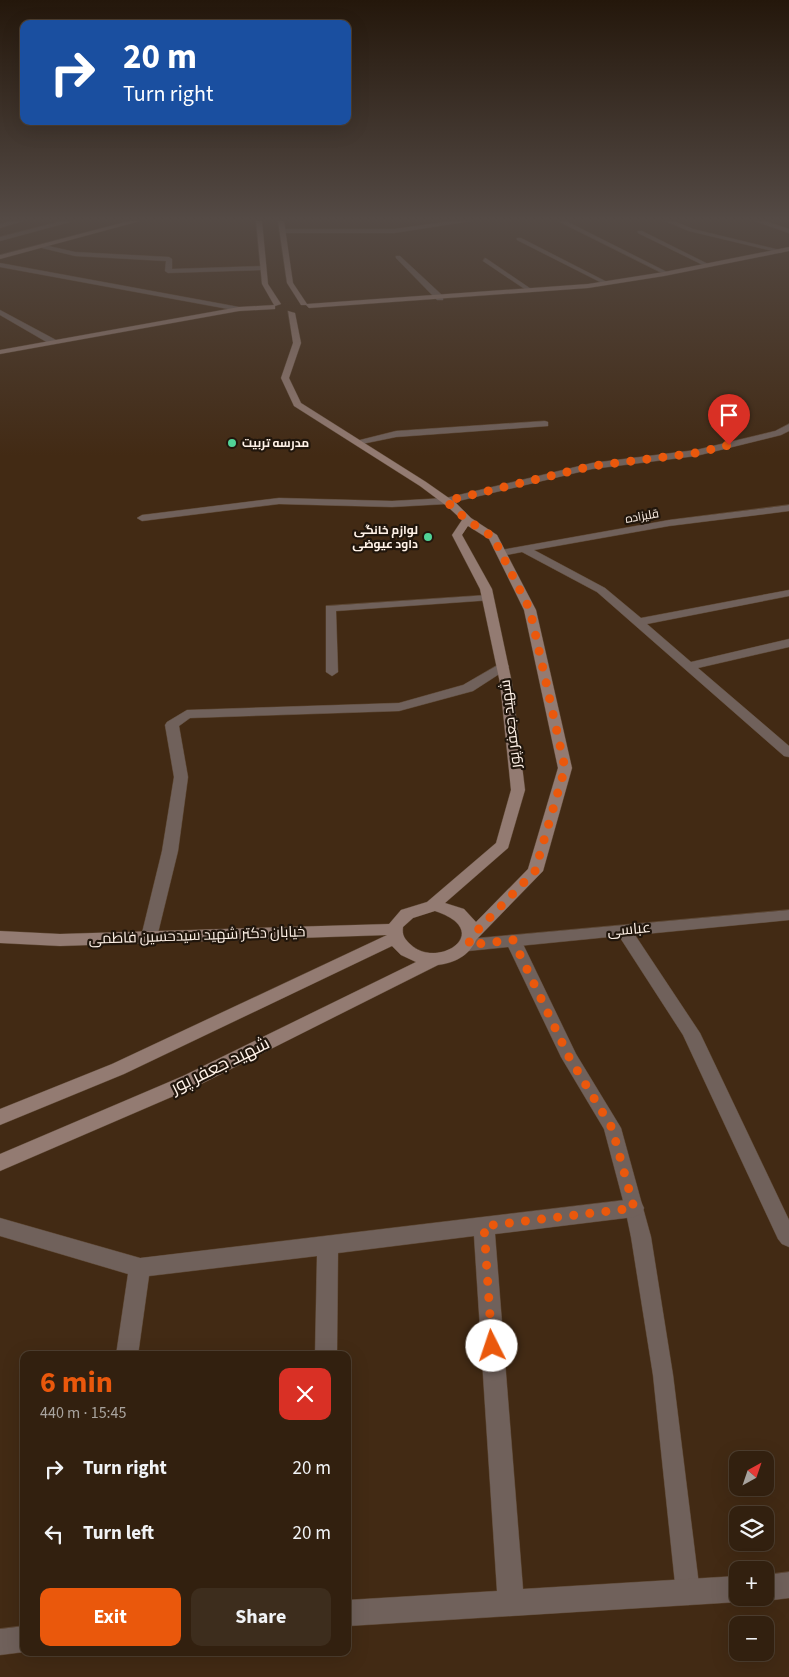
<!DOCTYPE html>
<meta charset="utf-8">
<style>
:root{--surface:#32200f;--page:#3d2d1d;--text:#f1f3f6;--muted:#a8a39e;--line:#4d3e2f;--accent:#ea580c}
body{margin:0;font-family:"Source Sans 3",Cairo,sans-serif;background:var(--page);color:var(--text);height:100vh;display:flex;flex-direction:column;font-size:19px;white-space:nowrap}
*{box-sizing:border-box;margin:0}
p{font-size:16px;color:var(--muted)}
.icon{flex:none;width:28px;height:28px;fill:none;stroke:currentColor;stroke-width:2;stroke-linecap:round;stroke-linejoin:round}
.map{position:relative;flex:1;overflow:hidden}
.details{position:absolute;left:20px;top:1351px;width:331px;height:305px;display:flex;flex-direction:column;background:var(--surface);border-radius:10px;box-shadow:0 5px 20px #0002,0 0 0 1px var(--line)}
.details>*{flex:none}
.hud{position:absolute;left:20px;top:20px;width:331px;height:105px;border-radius:10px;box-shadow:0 5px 20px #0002,0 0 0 1px var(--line);background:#1a4fa0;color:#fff;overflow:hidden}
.needle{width:32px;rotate:40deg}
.tools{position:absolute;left:729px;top:1451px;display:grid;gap:10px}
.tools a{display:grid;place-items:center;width:45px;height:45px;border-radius:10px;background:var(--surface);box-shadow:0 5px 20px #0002,0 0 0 1px var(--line);font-size:25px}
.pin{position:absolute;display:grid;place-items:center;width:42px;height:42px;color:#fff;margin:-51px -21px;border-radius:50% 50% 50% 0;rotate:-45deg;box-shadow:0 0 5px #0007}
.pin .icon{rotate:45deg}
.me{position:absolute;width:55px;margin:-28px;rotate:356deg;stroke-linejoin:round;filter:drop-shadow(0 0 4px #0008)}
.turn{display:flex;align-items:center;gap:18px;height:105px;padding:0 20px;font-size:22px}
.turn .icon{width:65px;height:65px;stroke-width:2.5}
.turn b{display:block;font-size:35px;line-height:42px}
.round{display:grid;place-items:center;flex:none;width:52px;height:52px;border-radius:10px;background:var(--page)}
.overview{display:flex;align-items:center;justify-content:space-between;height:85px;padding:0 20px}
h1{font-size:30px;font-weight:700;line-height:38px;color:var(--accent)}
.button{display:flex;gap:10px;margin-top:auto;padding:10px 20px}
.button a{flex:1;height:58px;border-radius:10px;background:var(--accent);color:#fff;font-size:20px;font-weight:700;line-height:58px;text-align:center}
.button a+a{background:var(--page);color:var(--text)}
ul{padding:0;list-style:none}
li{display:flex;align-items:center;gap:15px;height:65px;padding:0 20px}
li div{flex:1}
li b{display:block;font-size:19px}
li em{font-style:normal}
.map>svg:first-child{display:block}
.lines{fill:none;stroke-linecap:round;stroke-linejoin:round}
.lane-casing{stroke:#5c4632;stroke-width:1}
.street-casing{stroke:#5c4632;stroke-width:1}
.secondary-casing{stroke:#5c4632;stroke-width:1}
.lane{fill:#70615b;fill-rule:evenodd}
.street{fill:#70615b;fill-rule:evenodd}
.secondary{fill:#937b72;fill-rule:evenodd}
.route{stroke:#ea580c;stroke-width:9;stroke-dasharray:0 16.2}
.poi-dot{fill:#51d397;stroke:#21160c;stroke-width:2}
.labels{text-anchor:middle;stroke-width:4.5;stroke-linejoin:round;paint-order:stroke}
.far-poi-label{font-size:12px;font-weight:bold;fill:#fff2e8;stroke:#21160c;text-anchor:start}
.far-street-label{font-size:12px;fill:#fff2e8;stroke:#21160c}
.street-label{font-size:15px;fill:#fff2e8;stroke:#21160c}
.near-street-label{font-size:18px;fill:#fff2e8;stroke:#21160c}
</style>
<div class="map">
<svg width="789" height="1677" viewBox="0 0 789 1677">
<rect width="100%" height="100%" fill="#422a14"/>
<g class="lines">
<defs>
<path id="lane" d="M513,935L518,936L521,940L576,1054L621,1128L643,1208L651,1237L673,1375L700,1593L696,1601L688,1605L680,1601L676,1593L653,1375L631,1237L625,1208L604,1129L561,1057L505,940L508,936Z"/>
<g id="street">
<path d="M11,221H23L0,228V224Z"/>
<path d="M62,221L70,222L0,241V237Z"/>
<path d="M452,221H471L394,233H282L279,231L282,229H394Z"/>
<path d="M558,221H566L669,273L664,274Z"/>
<path d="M665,221H674L693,229L784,251L781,253L689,231Z"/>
<path d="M755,221H765L789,229V233Z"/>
<path d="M638,231H642L712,266L707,267L638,233Z"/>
<path d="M517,238H521L609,283L604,284L517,240Z"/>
<path d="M44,245L75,252L169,257L172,259V269L263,266L266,268L263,270L168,273L165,271L166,261L75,256L42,248Z"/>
<path d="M396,256H400L443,296V300H437L396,258Z"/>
<path d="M485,258L487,259L534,291L529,292L483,261Z"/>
<path d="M0,263L239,307L243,309L239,311L0,267Z"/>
<path d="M0,310L56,340L57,342L50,344L0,315Z"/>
<path d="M545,421L548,422V426L396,437L357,445L352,442L396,431Z"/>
<path d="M789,424V431L781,435L696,456L592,469L446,504L392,507L279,504L142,521L137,518L142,515L279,498L392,501L446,498L592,463L696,450L775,431Z"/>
<path d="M789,505V511L669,526L534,550L605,588L641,618L789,590V596L647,624L691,662L789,639V647L698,668L789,746V757L784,756L597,592L522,552L501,556L496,553L501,550L669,520Z"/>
<path d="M488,595L492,596V600L336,611L338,672L332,676L326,672V606Z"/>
<path d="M503,662L509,666L507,669L473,691L399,711L190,718L179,726L188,777L178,851L157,937L155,941H143L141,937L162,851L174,777L165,725L167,722L187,710L399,703L463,685Z"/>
<path d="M789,910V920L635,935L700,1033L789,1220V1247L782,1244L778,1239L683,1035L619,936L468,951L462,949L460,945L462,941L468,939Z"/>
<path d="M634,1199L641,1202L644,1208L641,1214L634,1217L495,1234L523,1589L738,1576V1598H747L738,1602L348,1626V1600L497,1591L474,1236L338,1253L337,1355H315L317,1256L149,1276L138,1355H116L128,1274L0,1236V1218L140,1258Z"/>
<path d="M789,1572V1598L765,1601L757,1598H765V1575Z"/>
<path d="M24,1626V1652L0,1655V1629Z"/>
</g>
<g id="secondary">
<path d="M129,221H140L0,259V255Z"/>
<path d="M256,221H262L268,284L281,304L275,306V309L239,311L0,354V350L239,307L274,305L262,284Z"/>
<path d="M278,221H284L293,283L307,304L588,284L664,272L789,247V251L664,276L588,288L309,308L306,305H301L287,283Z"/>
<path d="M288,311L295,313L301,343L289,378L301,403L426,482L456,503L471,518L497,535L536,610L572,768L543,871L476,940C469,956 454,963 438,965L197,1086L0,1171V1154L183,1076L416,962L401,955L392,946L124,1074L0,1125V1109L112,1064L387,935L60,946L0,943V931L60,934L389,924L401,910L427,902L496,843L511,790L500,683L480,589L452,535L462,520L448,507L420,486L294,406L281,378L293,343ZM468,526L489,539L524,610L558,768L528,869L476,922L464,909L445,903L508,848L525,790L512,683L492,589L462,535ZM435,911C496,931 438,971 410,944C404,938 402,935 403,927L413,918Z"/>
</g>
</defs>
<use href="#lane" class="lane-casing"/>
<use href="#street" class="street-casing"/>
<use href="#secondary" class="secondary-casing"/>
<use href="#lane" class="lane"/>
<use href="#street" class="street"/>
<use href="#secondary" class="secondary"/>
</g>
<linearGradient id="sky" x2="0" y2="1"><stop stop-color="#24170b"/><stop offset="0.48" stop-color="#544a45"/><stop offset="1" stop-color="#544a45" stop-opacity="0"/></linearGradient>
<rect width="789" height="456" fill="url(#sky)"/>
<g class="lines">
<path class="route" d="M492,1346L484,1226L634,1208L612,1128L569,1057L513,940L468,945L472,936L535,871L565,768L530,610L493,537L467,520L446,501L592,466L696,453L729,445"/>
</g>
<g class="poi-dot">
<circle cx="232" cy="443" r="5"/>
<circle cx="428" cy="537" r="5"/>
</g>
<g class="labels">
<g class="far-poi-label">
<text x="242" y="447">مدرسه تربیت</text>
<text x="418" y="534" text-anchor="end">لوازم خانگی<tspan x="418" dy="14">داود عیوضی</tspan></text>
</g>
<g class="far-street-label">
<text transform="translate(642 516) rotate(-10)" y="4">قلیزاده</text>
</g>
<g class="street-label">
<text transform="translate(510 724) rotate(-97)" y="5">شهید جعفر پور</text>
<text transform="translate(629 929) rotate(-5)" y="5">عباسی</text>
<text transform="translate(197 935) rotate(-2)" y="5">خیابان دکتر شهید سیدحسین فاطمی</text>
</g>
<g class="near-street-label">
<text transform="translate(220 1065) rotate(-26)" y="6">شهید جعفر پور</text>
</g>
</g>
</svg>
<div class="tools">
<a><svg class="needle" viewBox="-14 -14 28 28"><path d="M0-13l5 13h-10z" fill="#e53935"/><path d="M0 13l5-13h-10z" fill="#a8a39e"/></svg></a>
<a><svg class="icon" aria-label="layers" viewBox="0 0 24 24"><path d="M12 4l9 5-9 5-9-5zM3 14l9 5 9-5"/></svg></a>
<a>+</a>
<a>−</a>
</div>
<div class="pin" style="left:729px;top:445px;background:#d93025"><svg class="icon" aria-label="arrive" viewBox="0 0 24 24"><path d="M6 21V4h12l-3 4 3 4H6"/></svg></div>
<svg class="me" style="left:492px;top:1346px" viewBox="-20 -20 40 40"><circle r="19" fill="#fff"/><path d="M0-13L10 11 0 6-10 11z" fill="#ea580c"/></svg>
<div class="hud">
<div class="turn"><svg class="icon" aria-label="right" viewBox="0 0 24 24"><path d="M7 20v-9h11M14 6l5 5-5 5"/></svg><div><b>20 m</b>Turn right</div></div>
</div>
<section class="details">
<div class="overview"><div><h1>6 min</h1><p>440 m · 15:45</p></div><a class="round" style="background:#d93025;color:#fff"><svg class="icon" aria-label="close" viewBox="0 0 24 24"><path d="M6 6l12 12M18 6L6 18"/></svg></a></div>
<ul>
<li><svg class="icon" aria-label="right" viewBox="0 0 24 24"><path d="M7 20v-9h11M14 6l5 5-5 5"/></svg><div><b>Turn right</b></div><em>20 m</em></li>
<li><svg class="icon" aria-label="left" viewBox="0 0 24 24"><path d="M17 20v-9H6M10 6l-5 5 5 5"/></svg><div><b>Turn left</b></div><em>20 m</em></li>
</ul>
<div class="button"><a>Exit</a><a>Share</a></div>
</section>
</div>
